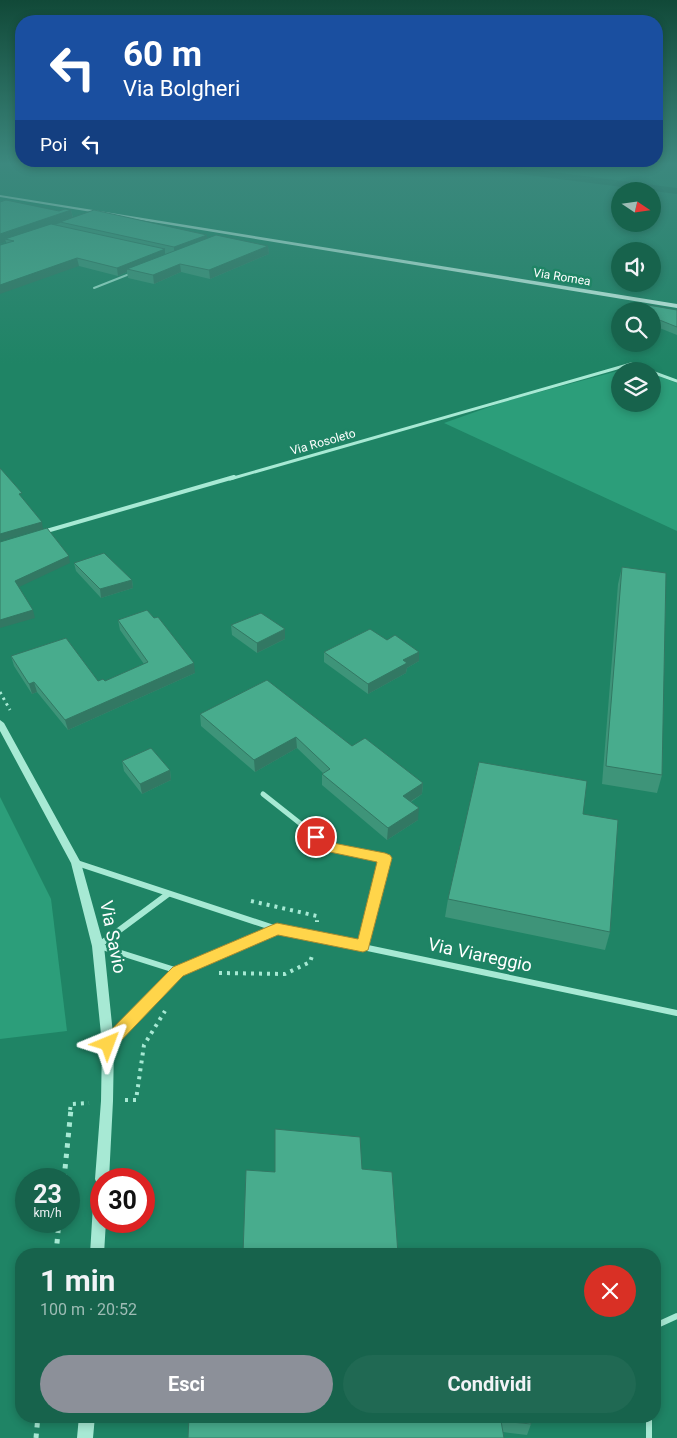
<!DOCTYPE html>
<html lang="it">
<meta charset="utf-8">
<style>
:root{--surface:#17634c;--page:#206953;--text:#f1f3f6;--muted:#9ebcb5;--accent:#8c9099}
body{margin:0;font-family:Roboto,sans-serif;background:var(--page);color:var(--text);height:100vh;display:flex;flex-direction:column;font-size:19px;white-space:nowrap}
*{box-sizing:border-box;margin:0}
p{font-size:16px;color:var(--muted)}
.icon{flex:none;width:28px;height:28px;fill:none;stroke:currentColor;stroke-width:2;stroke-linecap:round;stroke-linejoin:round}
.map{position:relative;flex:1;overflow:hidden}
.panel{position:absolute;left:15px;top:1248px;width:646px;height:175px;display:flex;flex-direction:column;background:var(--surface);border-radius:20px;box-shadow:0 2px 8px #0003}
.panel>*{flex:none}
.hud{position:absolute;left:15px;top:15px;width:648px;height:152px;border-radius:20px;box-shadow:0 2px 8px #0003;background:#1a4fa0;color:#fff;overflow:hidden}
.needle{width:32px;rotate:103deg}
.controls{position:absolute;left:611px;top:182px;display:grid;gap:10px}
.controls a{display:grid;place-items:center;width:50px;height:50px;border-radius:50%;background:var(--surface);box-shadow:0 2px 8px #0003;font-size:25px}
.speed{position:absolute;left:15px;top:1168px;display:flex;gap:10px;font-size:25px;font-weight:700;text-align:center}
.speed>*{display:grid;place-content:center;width:65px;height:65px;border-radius:50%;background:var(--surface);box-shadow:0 2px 8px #0003;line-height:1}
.speed small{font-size:12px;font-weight:400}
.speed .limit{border:8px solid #d22;background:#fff;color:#111}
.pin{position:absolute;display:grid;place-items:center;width:42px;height:42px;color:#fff;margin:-21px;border:2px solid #fff;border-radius:50%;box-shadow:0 1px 5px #0007}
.me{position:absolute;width:55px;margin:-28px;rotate:44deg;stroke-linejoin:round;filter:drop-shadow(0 0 4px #0008)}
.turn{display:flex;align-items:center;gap:18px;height:105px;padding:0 25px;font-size:22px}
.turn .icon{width:65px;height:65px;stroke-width:2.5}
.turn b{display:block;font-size:35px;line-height:42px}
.then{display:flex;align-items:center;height:48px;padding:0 25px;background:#0003;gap:10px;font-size:19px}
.round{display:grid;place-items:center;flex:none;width:52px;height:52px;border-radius:26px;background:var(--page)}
.overview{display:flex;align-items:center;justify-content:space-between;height:85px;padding:0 25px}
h1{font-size:30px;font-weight:700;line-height:38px}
.action{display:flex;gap:10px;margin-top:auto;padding:10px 25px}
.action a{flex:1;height:58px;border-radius:30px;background:var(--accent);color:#fff;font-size:20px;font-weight:700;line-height:58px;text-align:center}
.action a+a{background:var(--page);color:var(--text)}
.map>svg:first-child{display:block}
.green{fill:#2c9e7a}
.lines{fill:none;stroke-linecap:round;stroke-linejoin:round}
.canal{fill:#15634c;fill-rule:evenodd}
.path-far2{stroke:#a7e9d4;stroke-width:3;stroke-dasharray:2.5 4;stroke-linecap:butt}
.path-far1{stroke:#a7e9d4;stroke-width:4;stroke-dasharray:3 5;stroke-linecap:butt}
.path{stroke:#a7e9d4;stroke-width:5;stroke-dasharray:4.5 6;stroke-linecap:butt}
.service-far1{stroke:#a7e9d4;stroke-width:2}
.service{stroke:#a7e9d4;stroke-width:6}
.minor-far3{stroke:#a7e9d4;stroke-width:3}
.minor-far2{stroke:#a7e9d4;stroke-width:4}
.minor-far1{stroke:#a7e9d4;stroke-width:5}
.minor{stroke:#a7e9d4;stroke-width:6}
.tertiary{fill:#a7e9d4;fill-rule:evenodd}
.secondary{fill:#d2f7ec;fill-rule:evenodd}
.wall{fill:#3e9479}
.shaded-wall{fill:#327863}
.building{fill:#48ac8d;stroke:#327863}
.route{fill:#ffd54a;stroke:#a68a30}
.labels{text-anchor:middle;stroke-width:5;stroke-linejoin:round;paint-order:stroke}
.far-street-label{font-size:12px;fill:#fff;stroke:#1f8465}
.near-street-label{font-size:18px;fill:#fff;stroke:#1f8465}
</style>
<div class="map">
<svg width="677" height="1438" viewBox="0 0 677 1438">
<rect width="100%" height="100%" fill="#1f8465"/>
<g class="green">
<path d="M463,162H540L527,171Z"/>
<path d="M625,369L646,371H620V404H652L653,374L677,383V531L444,423L506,401Z"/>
<path d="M0,797L51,899L67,1031L0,1039Z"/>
</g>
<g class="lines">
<path class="canal" d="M443,162H476L677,188V194L448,165Z"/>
<path class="path-far2" d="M0,692L10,710"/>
<g class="path-far1">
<path d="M251,901L317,916V922"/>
<path d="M219,973L285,974L310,962L313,953"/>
<path d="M125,1100H136L144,1045L165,1011"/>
<path d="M70,1110L71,1104L89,1103"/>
</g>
<g class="path">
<path d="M64,1179L71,1109"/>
<path d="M56,1254L59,1221"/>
<path d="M36,1438L38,1416"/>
</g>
<path class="service-far1" d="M94,288L132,273"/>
<g class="service">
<path d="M655,1326L677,1316"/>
<path d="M649,1416V1438"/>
</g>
<g class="minor-far3">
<path d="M652,372L677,381"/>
<path d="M230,479L631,364L650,371"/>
</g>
<path class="minor-far2" d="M43,532L234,477"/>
<path class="minor-far1" d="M263,794L330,847L341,850"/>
<g class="minor">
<path d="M336,848L385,859L363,946"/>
<path d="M77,863L277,929L677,1013"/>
<path d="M98,946L168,894"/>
<path d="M99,946L178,971"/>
<path d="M110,1042L178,971L277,929"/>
</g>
<g class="tertiary">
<path d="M0,720L4,723L81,863L104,946L114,1044L113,1101L109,1179H101V1221H106L104,1254H90L94,1189L97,1184L95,1179L101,1101L102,1044L92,946L71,863L0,731Z"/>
<path d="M79,1416H95L93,1438H77Z"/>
</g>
<path class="secondary" d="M0,195L677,304V308L0,197Z"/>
</g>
<g class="wall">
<path d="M484,162H521L514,166Z"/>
<path d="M0,202L59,211L71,210L73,217L207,235V238L268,246L269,254L210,279L181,272L154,284L128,278L127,272L118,276L79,266L6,243V242L0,244Z"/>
<path d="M677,310V335L652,325V311Z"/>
<path d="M74,563L132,580L133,588L101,598L76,571Z"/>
<path d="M622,567L662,775L657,793L602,784L618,584Z"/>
<path d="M118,620L195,673L68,730L37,692L32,694L14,666L11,656L98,681H105L144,664L120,630Z"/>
<path d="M231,625L285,629V639L257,653L232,635Z"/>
<path d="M324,652L419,661L407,668L406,673L368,694L324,662Z"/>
<path d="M200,714L352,746L423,783L422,794L411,802L418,820L387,840L322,785V774L323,773L297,748L255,772L201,726Z"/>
<path d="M122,761L170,770L171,780L142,794L124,771Z"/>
<path d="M583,814L610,932L605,950L445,917L448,899Z"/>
<path d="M530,1416L531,1424L527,1435L503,1432L188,1438Z"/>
</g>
<g class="shaded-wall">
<path d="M515,162H521L514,166Z"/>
<path d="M71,210L73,219L60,222V223L10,240L5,239L6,242L0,244V234Z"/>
<path d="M207,235V241L174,254V247Z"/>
<path d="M268,246L269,254L210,279L209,270Z"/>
<path d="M165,249V257L127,269V272L118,276L117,268Z"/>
<path d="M77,258L79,266L0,294V285Z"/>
<path d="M180,264L181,272L154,284L153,275Z"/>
<path d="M42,522L43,529L0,541V534Z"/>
<path d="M69,556L70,563L17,588L15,581Z"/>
<path d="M132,580L133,588L101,598L100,589Z"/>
<path d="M33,610L35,618L0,628V620Z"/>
<path d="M285,629V639L257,653V643Z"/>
<path d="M419,652V661L407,668L406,673L368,694V684L403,660Z"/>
<path d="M194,663L195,673L68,730L65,720Z"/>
<path d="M34,682L37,692L32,694L29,684Z"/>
<path d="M296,737L297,748L255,772L254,760Z"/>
<path d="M170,770L171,780L142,794L140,784Z"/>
<path d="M423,783L422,794L402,807L403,796Z"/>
<path d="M419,808L418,820L387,840L388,828Z"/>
</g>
<g class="building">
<path d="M6,200L59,211L65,209L71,210L0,234V202Z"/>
<path d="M94,210L207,235L174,247L60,222Z"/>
<path d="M51,224L165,249L117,268L77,258L0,285V245L14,241L5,239Z"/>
<path d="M216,235L268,246L209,270L180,264L153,275L127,269Z"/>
<path d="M648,305L677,310V327L652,317V311H646Z"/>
<path d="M0,468L22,493L19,494L42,522L0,534Z"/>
<path d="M47,528L69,556L15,581L33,610L0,620V542Z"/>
<path d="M104,553L132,580L100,589L74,563Z"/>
<path d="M622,567L666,573L662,775L606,766Z"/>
<path d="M147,610L154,618L158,617L194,663L65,720L34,682L29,684L11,656L66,638L98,681L103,679L105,681L148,662L118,620Z"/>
<path d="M261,613L285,629L257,643L231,625Z"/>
<path d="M370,629L387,640L395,635L419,652L403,660L407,663L368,684L324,652Z"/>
<path d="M267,680L352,746L365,738L423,783L403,796L419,808L388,828L322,774L330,769L296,737L254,760L200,714Z"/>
<path d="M151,748L170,770L140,784L122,761Z"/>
<path d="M479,762L587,781L583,814L618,820L610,932L448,899Z"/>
<path d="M275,1129L360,1137L362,1169L392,1172L398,1254H243L246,1170L275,1172Z"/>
<path d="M189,1416H530L531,1424L501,1421L504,1438H188Z"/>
</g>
<linearGradient id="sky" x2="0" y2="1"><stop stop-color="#114938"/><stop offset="0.45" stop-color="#3c887e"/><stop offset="1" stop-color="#3c887e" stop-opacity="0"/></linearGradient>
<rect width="677" height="364" fill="url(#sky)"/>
<path class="route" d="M316,832L333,843L385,853L390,855L392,858L368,950L363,952L278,935L183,976L113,1049L108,1051L102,1049L100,1044L102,1039L173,967L272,925L277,923L358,939L377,862L325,851L310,837L312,833Z"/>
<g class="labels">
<g class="far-street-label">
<text transform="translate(562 277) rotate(9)" y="4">Via Romea</text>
<text transform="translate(323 442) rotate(-16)" y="4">Via Rosoleto</text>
</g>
<g class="near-street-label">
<text transform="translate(113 937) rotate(79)" y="6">Via Savio</text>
<text transform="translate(480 955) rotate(12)" y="6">Via Viareggio</text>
</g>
</g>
</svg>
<div class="controls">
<a><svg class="needle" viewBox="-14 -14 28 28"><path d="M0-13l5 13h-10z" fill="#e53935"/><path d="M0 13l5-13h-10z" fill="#9ebcb5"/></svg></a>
<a><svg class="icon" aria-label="sound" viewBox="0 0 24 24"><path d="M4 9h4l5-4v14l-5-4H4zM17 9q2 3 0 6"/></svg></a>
<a><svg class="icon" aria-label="search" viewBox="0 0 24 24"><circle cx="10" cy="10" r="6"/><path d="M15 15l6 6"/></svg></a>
<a><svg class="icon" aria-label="layers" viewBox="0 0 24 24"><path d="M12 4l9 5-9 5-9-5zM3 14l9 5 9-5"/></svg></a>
</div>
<div class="speed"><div>23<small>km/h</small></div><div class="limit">30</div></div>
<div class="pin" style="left:316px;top:837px;background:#d93025"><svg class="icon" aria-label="arrive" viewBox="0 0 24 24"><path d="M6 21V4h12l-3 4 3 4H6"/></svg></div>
<svg class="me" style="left:108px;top:1044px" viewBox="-20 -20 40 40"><path d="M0-17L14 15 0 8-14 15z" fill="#ffd54a" stroke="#fff" stroke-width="4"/></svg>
<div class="hud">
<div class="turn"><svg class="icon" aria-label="left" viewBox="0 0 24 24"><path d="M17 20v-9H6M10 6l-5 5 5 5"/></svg><div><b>60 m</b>Via Bolgheri</div></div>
<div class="then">Poi<svg class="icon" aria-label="left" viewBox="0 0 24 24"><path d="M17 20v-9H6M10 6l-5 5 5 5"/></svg></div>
</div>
<section class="panel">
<div class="overview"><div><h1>1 min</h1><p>100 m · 20:52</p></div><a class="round" style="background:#d93025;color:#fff"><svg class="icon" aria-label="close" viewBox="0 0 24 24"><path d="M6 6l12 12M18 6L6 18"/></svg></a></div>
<div class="action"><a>Esci</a><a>Condividi</a></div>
</section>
</div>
